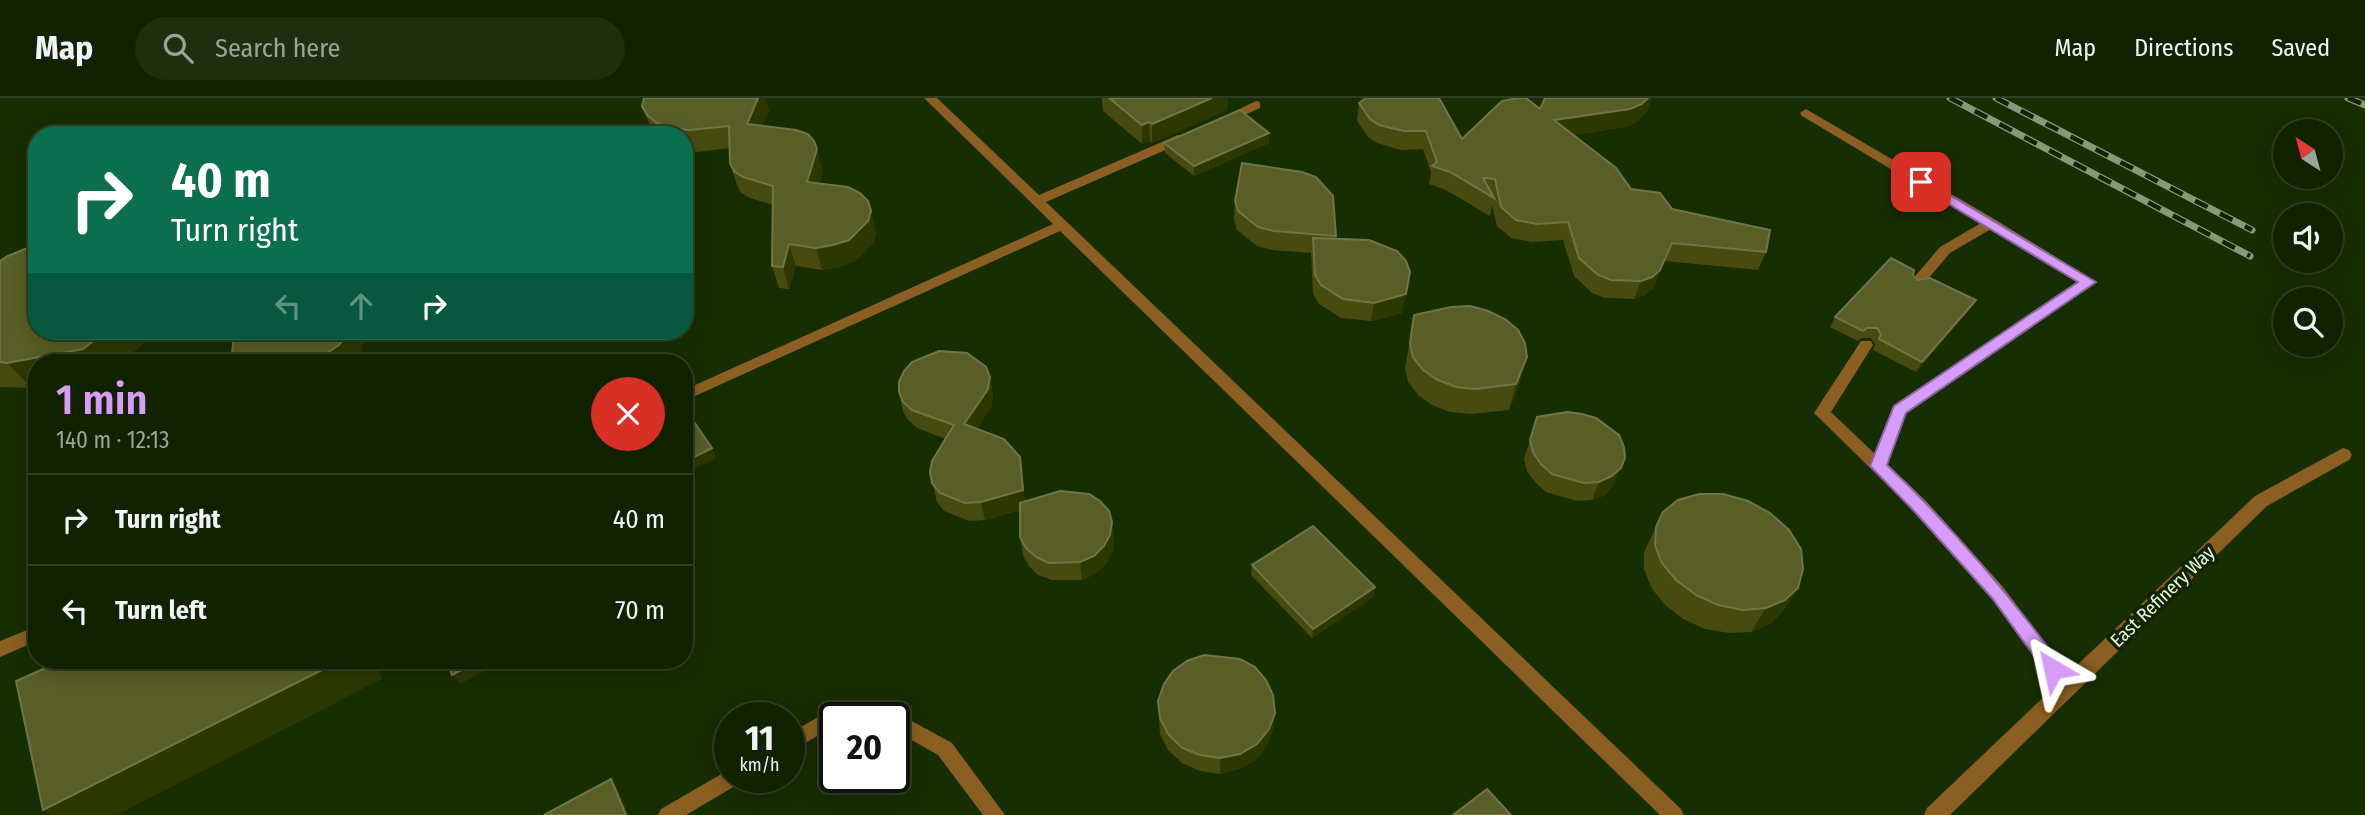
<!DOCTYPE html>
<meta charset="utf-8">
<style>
:root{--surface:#120;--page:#1e2f0f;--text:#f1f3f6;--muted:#9ca499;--line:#303f22;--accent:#d79bf9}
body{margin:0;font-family:"Fira Sans Condensed",sans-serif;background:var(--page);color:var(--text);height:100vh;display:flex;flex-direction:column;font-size:26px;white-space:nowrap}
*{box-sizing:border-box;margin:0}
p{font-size:23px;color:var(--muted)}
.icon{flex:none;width:38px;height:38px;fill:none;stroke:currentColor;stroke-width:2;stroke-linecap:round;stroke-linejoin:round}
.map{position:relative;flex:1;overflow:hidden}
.side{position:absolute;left:28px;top:256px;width:665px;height:315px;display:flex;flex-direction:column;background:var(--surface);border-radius:28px;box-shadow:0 4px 18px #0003,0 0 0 2px var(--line)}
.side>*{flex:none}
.top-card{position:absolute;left:28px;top:28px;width:665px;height:214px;border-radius:28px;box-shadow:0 4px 18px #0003,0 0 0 2px var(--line);background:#0b6e4f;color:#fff;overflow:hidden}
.needle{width:46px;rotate:324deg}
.tools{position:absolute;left:2273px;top:21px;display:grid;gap:14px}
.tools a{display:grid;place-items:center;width:70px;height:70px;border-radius:50%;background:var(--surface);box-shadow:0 4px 18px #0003,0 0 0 2px var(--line);font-size:35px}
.speed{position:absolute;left:714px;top:604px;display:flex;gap:14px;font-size:35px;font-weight:700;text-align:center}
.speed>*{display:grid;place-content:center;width:91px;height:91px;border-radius:50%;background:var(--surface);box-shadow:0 4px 18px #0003,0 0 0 2px var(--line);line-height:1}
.speed small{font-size:18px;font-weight:400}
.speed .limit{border:4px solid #111;border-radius:10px;background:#fff;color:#111}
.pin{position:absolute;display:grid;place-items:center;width:60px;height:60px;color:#fff;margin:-30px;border-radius:14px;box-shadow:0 4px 10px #0006}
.me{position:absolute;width:77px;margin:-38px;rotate:324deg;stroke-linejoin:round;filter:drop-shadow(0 0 5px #0008)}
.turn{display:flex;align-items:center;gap:24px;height:147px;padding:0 28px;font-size:32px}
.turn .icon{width:91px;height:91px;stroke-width:2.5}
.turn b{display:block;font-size:49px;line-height:60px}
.lanes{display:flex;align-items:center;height:66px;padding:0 28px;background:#0003;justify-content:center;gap:35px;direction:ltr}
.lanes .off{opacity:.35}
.round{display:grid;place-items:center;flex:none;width:74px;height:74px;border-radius:37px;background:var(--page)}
.overview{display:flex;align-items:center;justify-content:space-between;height:119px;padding:0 28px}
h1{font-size:42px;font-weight:600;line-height:52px;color:var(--accent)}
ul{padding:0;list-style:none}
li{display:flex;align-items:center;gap:21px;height:91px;padding:0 28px;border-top:2px solid var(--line)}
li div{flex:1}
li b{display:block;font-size:26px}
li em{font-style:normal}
header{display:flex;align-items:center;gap:42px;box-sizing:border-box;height:98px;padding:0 35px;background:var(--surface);border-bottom:2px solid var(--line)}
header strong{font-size:33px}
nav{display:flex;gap:38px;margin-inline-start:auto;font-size:24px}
.search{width:490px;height:63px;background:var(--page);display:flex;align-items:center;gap:18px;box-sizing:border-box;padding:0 24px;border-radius:38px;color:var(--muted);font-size:26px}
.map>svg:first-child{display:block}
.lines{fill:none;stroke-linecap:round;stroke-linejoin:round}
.lane{fill:#8a5f21;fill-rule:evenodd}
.street{fill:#8a5f21;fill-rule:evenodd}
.rail-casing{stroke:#879a76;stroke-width:7}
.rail{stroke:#112301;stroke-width:4.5;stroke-dasharray:14;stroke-linecap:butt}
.wall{fill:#484b10}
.shaded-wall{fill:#2d3800}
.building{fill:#595e26;stroke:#707643;stroke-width:2}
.route{fill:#d79bf9;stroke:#8c65a2;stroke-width:2}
.labels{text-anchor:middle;stroke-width:7;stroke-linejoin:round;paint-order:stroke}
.street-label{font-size:19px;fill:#e9f9de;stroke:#112301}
</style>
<header>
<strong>Map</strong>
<div class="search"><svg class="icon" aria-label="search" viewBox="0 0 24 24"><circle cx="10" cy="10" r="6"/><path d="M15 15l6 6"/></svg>Search here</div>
<nav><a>Map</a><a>Directions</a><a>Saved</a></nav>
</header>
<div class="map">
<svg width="2365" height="717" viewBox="0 0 2365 717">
<rect width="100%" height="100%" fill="#172e00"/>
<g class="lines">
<g class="lane">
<path d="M924,0H937L1039,97L1178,37H1186V43L1046,104L1681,711L1684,717H1660L1060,133L684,303V292L1053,126Z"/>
<path d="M1256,3L1260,4V10L1229,24H1221L1219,21Z"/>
<path d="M1806,11L1996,122L2096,184L1906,315L1887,366L1926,403L2004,490L2073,584L2076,590L2073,596L2067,598L2061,596L1992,500L1914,413L1814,315L1861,243H1871L1873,247L1831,314L1875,356L1895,308L2079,184L1991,131L1950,155L1921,189H1911L1909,186L1911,183L1940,149L1981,125L1802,18L1800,15Z"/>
<path d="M37,528V543L0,559V543Z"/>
<path d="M886,609L952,645L1005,717H983L938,657L894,632V620H835V628L789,654V636L830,612L836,610Z"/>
<path d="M730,671V679H743L740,685L686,717H658L661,711Z"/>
</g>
<path class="street" d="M2343,350L2349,352L2352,357L2349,362L2267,408L1950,717H1924L1927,710L2255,398Z"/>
<defs>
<g id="rail">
<path d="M1950,0L2250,158"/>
<path d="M1996,0L2252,132"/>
<path d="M2348,0L2365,7"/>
</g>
</defs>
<use href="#rail" class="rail-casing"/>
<use href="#rail" class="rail"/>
</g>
<g class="wall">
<path d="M1102,0H1228L1227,12L1152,45L1150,43L1142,46L1103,13Z"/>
<path d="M1359,5L1462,41L1540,11L1648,12L1637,24L1625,29L1573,37L1631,91L1672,111L1766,154L1758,172L1665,163L1653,190L1645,197L1634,201L1605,200L1592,195L1574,178L1563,142L1532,144L1511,140L1497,128L1492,107L1490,118L1446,92L1429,86L1431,74L1423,51L1401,52L1377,45L1368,39L1357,23Z"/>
<path d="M642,8L769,12L762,27L823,73L819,85L876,134L874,145L855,163L839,169L822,172L796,168L789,191L779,190L772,168L773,107L750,100L741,95L737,87L730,65V50L697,54L684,52V37H654Z"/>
<path d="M1269,35V45L1194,78L1165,55L1164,45Z"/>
<path d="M1235,103L1336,138V140L1402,215L1371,223L1341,220L1319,206L1313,196L1311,155L1272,152L1257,148L1237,132L1234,122Z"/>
<path d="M0,163L158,233L121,264H37V289L32,290L0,289Z"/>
<path d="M1913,177L1917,182L1976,202L1969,212L1916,274L1873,252L1875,246L1871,240H1861L1858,243L1830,229L1835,219Z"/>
<path d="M1414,217L1520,284L1509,312L1470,316L1450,314L1432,307L1418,297L1408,284L1405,271Z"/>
<path d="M437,233H477L452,236Z"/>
<path d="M990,279L993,298L991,309L977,331L1020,359L1025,404L1112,424L1114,442L1112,454L1106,466L1096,475L1082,482H1052L1038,477L1029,468L1023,457L1020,439V412L985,422L969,423L944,413L937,404L930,374L946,341L917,330L908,322L903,313L899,294Z"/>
<path d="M1537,319L1625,360L1613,388L1605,397L1592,402L1577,403L1546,394L1535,384L1527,373L1524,361Z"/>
<path d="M1656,429L1783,513L1770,526L1751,534L1729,535L1705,531L1683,521L1664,506L1651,489L1644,471V454Z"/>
<path d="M1252,467L1375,489L1373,499L1312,540L1251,477Z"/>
<path d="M1158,603L1273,631L1267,647L1256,662L1239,671L1220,676L1200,673L1182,665L1168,652L1160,636Z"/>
</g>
<g class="shaded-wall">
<path d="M758,0H765L769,12L754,47L747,26Z"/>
<path d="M1212,0H1228L1227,12L1152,45V26Z"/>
<path d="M1648,0H1652L1648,12L1637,24L1625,29L1550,40L1554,22Z"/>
<path d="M1149,24L1150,43L1142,46V27Z"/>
<path d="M1269,35V45L1194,78V68Z"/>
<path d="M817,51L823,73L813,106L807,84Z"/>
<path d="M871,113L876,134L874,145L855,163L839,169L822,172L816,150Z"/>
<path d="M1672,145L1653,190L1645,197L1634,201L1641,183Z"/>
<path d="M789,146L796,168L789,191L783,169Z"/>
<path d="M1406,196L1402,215L1371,223L1374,205Z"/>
<path d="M1976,202L1969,212L1916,274L1922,264Z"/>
<path d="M106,233H158L121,264H37V289L32,290L7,265Z"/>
<path d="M349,233H367L362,253L354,264H313Z"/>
<path d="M449,233H477L452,236Z"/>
<path d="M1527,259L1520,284L1509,312L1516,286Z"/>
<path d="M990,279L993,298L991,309L968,345L964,326Z"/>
<path d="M712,350L716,360L684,376V364Z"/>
<path d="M1020,359L1023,377L1025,410L985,422L981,404Z"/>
<path d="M1621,370L1613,388L1605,397L1592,402L1599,384Z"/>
<path d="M1112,424L1114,442L1112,454L1106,466L1096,475L1082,482L1080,464Z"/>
<path d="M1375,489L1373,499L1312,540L1313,531Z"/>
<path d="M1798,490L1783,513L1770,526L1751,534L1766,510Z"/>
<path d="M342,562H374L382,581L117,717H51L43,712Z"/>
<path d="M480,562H504L460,586L452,577Z"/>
<path d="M1275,615L1273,631L1267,647L1256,662L1239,671L1220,676V660Z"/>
<path d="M611,681L617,689L629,717H626Z"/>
</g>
<g class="building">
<path d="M644,0H758L747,26L796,32L808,36L814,43L817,51L807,84L848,89L860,95L868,103L871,113L868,123L849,142L833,147L816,150L789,146L783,169L772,168L773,88L743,79L734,73L730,65L729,28L689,32L671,30L657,25L647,17L642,8Z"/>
<path d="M1109,0H1212L1152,26L1149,24L1142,27Z"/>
<path d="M1366,0H1439L1462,41L1502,3L1517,0H1526L1540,11L1545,0H1648L1642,6L1630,11L1554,22L1616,70L1631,91L1660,95L1672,111L1770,132L1766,154L1672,145L1660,172L1652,179L1641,183L1611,182L1598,177L1579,160L1568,124L1537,126L1516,122L1501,109L1495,81L1483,80L1494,100L1450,74L1432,68L1437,64L1426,33H1404L1379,27L1370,21L1359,5Z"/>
<path d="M1240,12L1269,35L1194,68L1164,45Z"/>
<path d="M1242,65L1302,74L1316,79L1333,98L1336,138L1274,133L1258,129L1238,113L1235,103Z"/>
<path d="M1313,140L1369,142L1397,153L1406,163L1410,174L1406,196L1374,205L1343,201L1321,187L1315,177Z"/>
<path d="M37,146V233H106L83,251L7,265L0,264V163L8,158Z"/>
<path d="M1891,160L1914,172L1913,177L1917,182L1930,180L1976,202L1922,264L1879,241L1881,236L1877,230H1867L1863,233L1835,219Z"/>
<path d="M1470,208L1488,213L1505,221L1518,232L1525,245L1527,259L1516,286L1476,291L1456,289L1438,282L1423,272L1413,259L1410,245L1414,217L1451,209Z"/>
<path d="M241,233H349L339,247L313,264H236L232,257L233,245Z"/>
<path d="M939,253L967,255L986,269L990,279L988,291L964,326L1004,341L1020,359L1023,392L981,404L965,405L940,395L932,385L930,374L932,363L954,327L912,312L903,304L899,294V284L904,273L912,264Z"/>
<path d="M1567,314L1582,316L1596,320L1619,337L1624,349L1625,360L1621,370L1612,378L1599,384L1584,385L1552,376L1541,366L1533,354L1530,342L1537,319Z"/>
<path d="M688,315L712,350L684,364V317Z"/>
<path d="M1060,393L1089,396L1100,403L1109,413L1112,424L1110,437L1104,448L1094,458L1080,464L1049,465L1036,459L1026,450L1020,439V405Z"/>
<path d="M1699,396H1723L1748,403L1770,415L1789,432L1801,451L1803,471L1798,490L1785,502L1766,510L1743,512L1718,507L1696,497L1676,482L1662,465L1655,447L1656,429L1663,414L1678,402Z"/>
<path d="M1313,428L1375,489L1313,531L1252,467Z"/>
<path d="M1204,557L1240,561L1255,569L1266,582L1273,597L1275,615L1269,631L1257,646L1240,656L1220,660L1200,657L1182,650L1168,636L1160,620L1158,603L1164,586L1173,573L1187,563Z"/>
<path d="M63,562H342L43,712L16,583Z"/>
<path d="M447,562H480L452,577Z"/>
<path d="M611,681L626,717H544Z"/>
<path d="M1487,691L1511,717H1453Z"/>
</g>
<path class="route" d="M1921,80L2096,184L1906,315L1887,367C1952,428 2007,494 2060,565L2063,571L2060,576L2053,579L2047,576L1992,500L1914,413L1870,368L1894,308L2078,184L1917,87V81Z"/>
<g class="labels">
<g class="street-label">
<text transform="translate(2162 498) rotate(-44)" y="7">East Refinery Way</text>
</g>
</g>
</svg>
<div class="tools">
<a><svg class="needle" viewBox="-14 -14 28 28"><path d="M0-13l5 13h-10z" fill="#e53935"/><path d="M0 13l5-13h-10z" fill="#9ca499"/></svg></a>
<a><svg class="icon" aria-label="sound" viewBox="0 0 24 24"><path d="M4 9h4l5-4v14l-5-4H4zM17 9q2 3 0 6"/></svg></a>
<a><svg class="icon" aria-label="search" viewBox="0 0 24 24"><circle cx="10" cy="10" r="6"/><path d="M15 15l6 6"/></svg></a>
</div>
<div class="speed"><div>11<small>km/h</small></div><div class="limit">20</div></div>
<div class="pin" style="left:1921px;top:84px;background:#d93025"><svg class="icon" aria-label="arrive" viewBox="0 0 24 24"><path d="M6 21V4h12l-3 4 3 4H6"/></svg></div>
<svg class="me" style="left:2053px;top:571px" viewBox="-20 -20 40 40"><path d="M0-17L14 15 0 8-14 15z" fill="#d79bf9" stroke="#fff" stroke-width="4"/></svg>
<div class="top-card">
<div class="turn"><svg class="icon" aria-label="right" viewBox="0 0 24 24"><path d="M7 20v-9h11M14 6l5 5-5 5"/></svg><div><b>40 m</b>Turn right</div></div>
<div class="lanes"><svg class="icon off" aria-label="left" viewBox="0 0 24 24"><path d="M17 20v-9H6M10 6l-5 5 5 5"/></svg><svg class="icon off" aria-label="ahead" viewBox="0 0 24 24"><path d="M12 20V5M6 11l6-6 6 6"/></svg><svg class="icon" aria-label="right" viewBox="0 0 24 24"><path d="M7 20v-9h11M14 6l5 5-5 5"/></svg></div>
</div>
<section class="side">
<div class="overview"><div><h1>1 min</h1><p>140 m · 12:13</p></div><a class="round" style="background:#d93025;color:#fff"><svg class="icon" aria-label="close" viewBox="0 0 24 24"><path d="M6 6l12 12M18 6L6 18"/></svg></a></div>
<ul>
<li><svg class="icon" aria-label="right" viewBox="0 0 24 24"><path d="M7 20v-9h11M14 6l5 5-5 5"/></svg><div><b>Turn right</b></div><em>40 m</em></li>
<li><svg class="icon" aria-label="left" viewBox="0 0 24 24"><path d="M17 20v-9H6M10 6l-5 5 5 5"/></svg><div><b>Turn left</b></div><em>70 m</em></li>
</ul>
</section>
</div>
